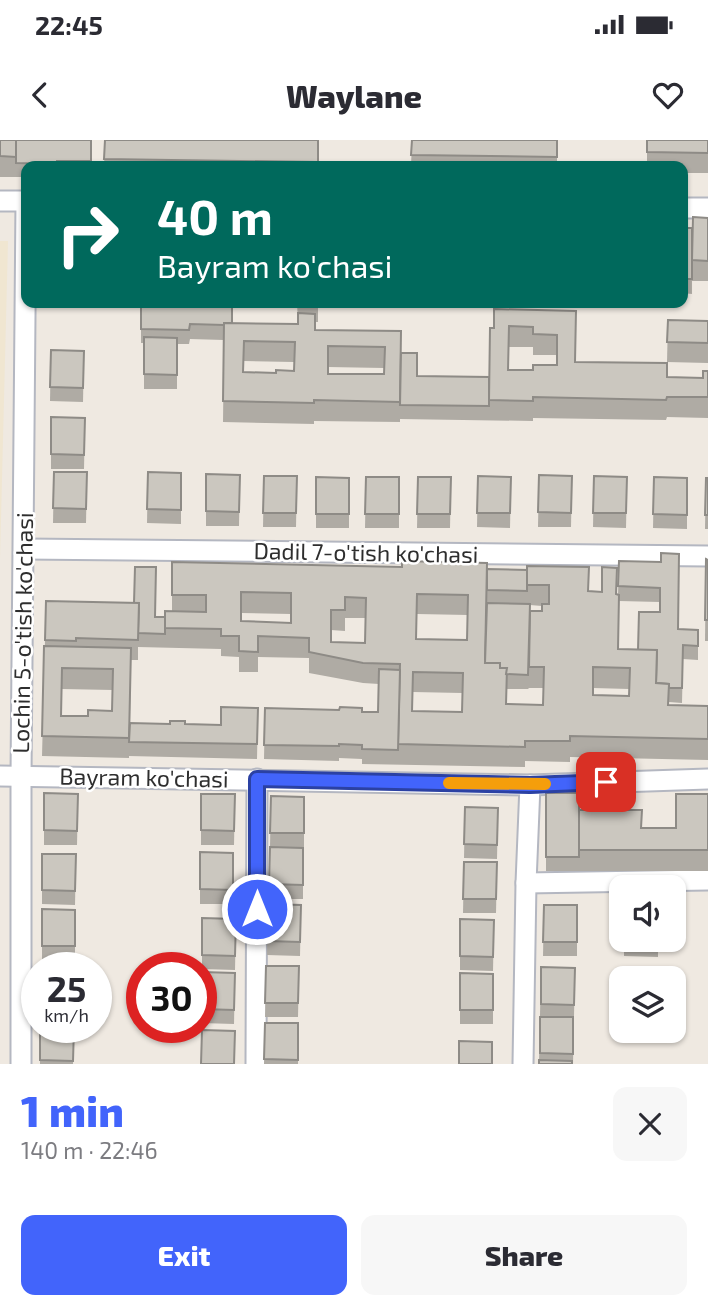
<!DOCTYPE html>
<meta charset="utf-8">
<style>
:root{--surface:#fff;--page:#f7f7f7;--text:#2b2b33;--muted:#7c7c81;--accent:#4264fb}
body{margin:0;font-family:"Exo 2",sans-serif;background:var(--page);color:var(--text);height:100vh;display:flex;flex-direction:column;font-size:26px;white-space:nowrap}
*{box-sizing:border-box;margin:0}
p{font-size:23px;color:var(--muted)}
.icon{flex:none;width:38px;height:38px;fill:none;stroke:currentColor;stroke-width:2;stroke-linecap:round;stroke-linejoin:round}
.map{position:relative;height:924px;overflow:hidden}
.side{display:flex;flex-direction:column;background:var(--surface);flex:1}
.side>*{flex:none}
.hud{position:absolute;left:21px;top:21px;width:667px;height:147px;border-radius:14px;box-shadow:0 2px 5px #0004;background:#00695c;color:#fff;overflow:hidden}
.tools{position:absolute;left:609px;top:735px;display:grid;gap:14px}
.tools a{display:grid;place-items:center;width:77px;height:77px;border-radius:14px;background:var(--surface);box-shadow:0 2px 5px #0004;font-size:35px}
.speed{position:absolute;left:21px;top:812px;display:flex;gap:14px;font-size:35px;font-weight:700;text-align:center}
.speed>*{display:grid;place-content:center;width:91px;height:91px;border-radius:50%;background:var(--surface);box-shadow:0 2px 5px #0004;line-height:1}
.speed small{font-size:18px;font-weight:400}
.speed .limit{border:10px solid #d22;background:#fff;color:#111}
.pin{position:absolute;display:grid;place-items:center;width:60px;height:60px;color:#fff;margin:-30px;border-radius:14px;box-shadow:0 4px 10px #0006}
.me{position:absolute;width:77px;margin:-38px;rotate:0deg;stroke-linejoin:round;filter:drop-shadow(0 0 5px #0008)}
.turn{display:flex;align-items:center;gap:24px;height:147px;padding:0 21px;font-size:32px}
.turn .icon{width:91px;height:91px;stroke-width:2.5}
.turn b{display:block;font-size:49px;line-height:60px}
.round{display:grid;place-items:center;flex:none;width:74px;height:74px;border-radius:14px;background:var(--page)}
.headline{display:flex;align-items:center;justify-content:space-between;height:119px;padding:0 21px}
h1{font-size:42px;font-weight:800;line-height:52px;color:var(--accent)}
.action{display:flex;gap:14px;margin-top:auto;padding:14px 21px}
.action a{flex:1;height:80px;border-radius:14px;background:var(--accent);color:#fff;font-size:28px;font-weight:800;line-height:80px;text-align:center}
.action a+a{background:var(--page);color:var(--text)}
.status{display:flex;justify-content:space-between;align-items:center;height:49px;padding:0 35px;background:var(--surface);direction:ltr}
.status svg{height:19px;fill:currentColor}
header{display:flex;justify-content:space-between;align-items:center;height:91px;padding:0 21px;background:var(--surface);font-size:32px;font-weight:800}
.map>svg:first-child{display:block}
.education{fill:#f0e6d1}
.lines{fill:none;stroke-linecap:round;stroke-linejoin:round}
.street-casing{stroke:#b4b7c1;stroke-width:23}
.street{stroke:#fff;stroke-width:19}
.wall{fill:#afaba4;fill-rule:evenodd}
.building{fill:#cbc7bf;stroke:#8e8b86;stroke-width:2;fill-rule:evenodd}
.route-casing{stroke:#2b41a3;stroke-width:18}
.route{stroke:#4264fb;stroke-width:12}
.slow{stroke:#f59e0b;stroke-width:12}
.labels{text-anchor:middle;stroke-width:5;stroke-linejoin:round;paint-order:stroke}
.street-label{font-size:23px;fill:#2e2e2e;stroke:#fff}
</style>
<div class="status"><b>22:45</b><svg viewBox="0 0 49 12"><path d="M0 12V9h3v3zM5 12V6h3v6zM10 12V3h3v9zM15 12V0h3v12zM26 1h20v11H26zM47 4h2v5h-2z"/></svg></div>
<header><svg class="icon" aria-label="back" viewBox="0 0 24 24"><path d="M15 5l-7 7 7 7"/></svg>Waylane<svg class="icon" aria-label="heart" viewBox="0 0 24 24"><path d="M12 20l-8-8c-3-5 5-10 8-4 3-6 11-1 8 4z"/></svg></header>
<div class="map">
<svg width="708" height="924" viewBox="0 0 708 924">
<rect width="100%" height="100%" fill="#efe9e1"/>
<path class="education" d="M0,101H8L0,419Z"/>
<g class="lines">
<defs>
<g id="street">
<path d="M0,61H26"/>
<path d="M682,68H708"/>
<path d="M24,409L708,416"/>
<path d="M0,636L530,645L708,639"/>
<path d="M526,743L708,740"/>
<path d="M21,924V637L26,61"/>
<path d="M256,924L257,639"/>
<path d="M523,924L526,743L530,645"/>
</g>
</defs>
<use href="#street" class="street-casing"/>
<use href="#street" class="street"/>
</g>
<g class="wall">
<path d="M0,0H91V26H26V37H0Z"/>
<path d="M105,0H318V26H104Z"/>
<path d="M412,0H557V26H411Z"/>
<path d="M708,0V33H682V26H647V12Z"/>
<path d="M708,78V141H692V135V154L682,153V88H692Z"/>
<path d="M141,163L232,183L298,184L297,163H318V182H315V190L401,191V213L417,236L489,237L494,188L576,171L575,222L667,237L703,238L708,231V278L667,277L666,280L533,278V281L400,279V282L314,281V284L223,282L224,200L190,199L189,204H177V249H144V203H141ZM509,207H533V215H557V225L533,230H508ZM244,221L294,222V231L276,233L244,232ZM328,227L384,228V234H328Z"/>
<path d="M668,180L708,181V223L667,222Z"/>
<path d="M51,210L84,211L83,262L50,261Z"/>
<path d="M51,277L85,278L84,329H51Z"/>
<path d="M54,332H87L86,383H53Z"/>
<path d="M148,332L181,333V384L147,383Z"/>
<path d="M206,334L240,335L239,386H206Z"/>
<path d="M539,335L572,336L571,387H538Z"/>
<path d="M264,336H297L296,387H263Z"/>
<path d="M478,336L511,337L510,388L477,387Z"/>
<path d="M594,336L627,337L626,388L593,387Z"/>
<path d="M316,337L349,338V388H316Z"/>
<path d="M366,337H399V388H365Z"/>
<path d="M418,337H451L450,388H417Z"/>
<path d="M654,337L687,338V389L653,388Z"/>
<path d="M706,338H708V389H705Z"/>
<path d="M706,419L708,420V501H705Z"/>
<path d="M619,421L661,422L678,489L698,490V520L683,519L682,563L669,562V565L708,566V620L570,617V622L525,621V627L362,624V619L339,618V621L264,619L265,568L378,572L379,544L363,543L309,533V518L258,517V532H239V517L221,516V509L138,507V520H131L130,583L221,585L258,568L257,619L129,616V618L42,616L46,461L155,477H165L172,471V422L487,429L589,451L618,455ZM619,461L660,462V472L638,510L619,509ZM530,465L542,466V471H530ZM241,473L291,474V483L241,481ZM417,474L468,475L467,500L416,499ZM345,478H365V503L331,502V490L345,491ZM529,548H543V565L506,564L507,549H528ZM593,548L629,549V556L593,555ZM62,549L113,550L112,571L88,576H62ZM413,552L462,553V572L413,571Z"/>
<path d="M44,653L78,654L77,705H44Z"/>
<path d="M546,653L579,711L642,688H676L708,654V731H546Z"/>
<path d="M201,654H235L234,705H201Z"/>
<path d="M271,656L304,657V708L270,707Z"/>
<path d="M465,667L498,668L497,719L464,718Z"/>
<path d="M270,707L303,708V759H269Z"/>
<path d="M200,712L233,713V764H200Z"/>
<path d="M42,714H76L75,765L42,764Z"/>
<path d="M464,722H497L496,773H463Z"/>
<path d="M268,764L301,765L300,816L267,815Z"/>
<path d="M544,765H577V816H543Z"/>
<path d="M42,769L75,770V821L42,820Z"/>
<path d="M202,778L236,779L235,830L202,829Z"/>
<path d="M460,779L494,780L493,831L460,830Z"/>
<path d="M624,800H658V817L624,816Z"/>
<path d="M266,826H299L298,877H265Z"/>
<path d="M541,827L575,828L573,924H539Z"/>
<path d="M202,832L235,833L234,884L201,883Z"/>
<path d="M460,833L493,834V884H460Z"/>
<path d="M265,883H298V924H264Z"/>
<path d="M40,887H74L73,924H40Z"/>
</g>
<g class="building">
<path d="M0,0H16V17L0,16Z"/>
<path d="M16,0H91V21H57V24L16,23Z"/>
<path d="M105,0H318V22L104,19Z"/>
<path d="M412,0H557V17L411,15Z"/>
<path d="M647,0H708V13L647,12Z"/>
<path d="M693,77L708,78V121L692,120Z"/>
<rect x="682" y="88" width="10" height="51"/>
<path d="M141,163H232V183H224V185L190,184L189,190L141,189Z"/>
<path d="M494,169L576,171L575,222L667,223V237L703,238V231H708V257H667L666,260L533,257V261L489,260L490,188H494ZM509,186L533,187V194L557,195V225H533V230H508Z"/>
<path d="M298,173L315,174V190L401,191L400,262L314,260V263L223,261L224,183L298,184ZM244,201L295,202L294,231L276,230V233L243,232ZM328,206L385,207L384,234H328Z"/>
<path d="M668,180L708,181V203L667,202Z"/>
<path d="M144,197L177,198V235L144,234Z"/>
<path d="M51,210L84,211L83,248L50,247Z"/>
<path d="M401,213H417V236L489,237V266L400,265Z"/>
<path d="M51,277L85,278L84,315L51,314Z"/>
<path d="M54,332H87L86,369L53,368Z"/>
<path d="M148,332L181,333V370L147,369Z"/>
<path d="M206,334L240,335L239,372L206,371Z"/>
<path d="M539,335L572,336L571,373L538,372Z"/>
<path d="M264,336H297L296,373H263Z"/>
<path d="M478,336L511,337L510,373H477Z"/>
<path d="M594,336L627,337L626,373H593Z"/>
<path d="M316,337L349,338V374H316Z"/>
<path d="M366,337H399V374H365Z"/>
<path d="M418,337H451L450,374H417Z"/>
<path d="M654,337L687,338V375L653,374Z"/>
<path d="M706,338H708V375H705Z"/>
<path d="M661,413L679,414L678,489L698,490V506L683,505L682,548H669V544L656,543L657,510H638L639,472H660V448L618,446L619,421L661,422Z"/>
<path d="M706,419L708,420V480H705Z"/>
<path d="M402,421L487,423L485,523H500V528H507L506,564L543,565L544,527H529L530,471H542V464H549V445H527V426L589,427L588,451L602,452V427L617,428L616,454L619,455L618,509L657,510L656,543L669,544L668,565L708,566V599L570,596V601H525V607L398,604L400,524L363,523L309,512V498L258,496V512L239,511V496H221V489L165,488V471L206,472V455H172V422L402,427ZM241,452L291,453V483L241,481ZM417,454L468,455L467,500L416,499ZM345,457L366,458L365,503L331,502V470H345ZM593,527L630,528L629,556L593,555ZM413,532L463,533L462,572L412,571Z"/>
<path d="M135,427H156L155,477H165V494L138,493L139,463H134Z"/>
<path d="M487,429L527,430V451L487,450Z"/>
<path d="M46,461L139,463L138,500L76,498V501L45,500Z"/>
<path d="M487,463L530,464L528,535L506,534L507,528H500V523H485Z"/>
<path d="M44,506L131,508L129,598L42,596ZM62,528L113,529L112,571L88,570V576H61Z"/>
<path d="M379,529L400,530L398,610L362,609V605L339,604V606L264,605L265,568L339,570L340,567L362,568V572H378Z"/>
<path d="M221,567L258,568L257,604L129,602L130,583L170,584V581H185V584L221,585Z"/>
<path d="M44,653L78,654L77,691L44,690Z"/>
<rect x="546" y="653" width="33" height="64"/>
<path d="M201,654H235L234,691L201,690Z"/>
<path d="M676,654H708V710H579V670H642L641,688H676Z"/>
<path d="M271,656L304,657V693H270Z"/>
<path d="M465,667L498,668L497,705L464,704Z"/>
<path d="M270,707L303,708V745L269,744Z"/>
<path d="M200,712L233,713V750L200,749Z"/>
<path d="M42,714H76L75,751L42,750Z"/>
<path d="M464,722H497L496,759H463Z"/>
<path d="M268,764L301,765L300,802L267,801Z"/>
<path d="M544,765H577V802H543Z"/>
<path d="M42,769L75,770V806H42Z"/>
<path d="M202,778L236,779L235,816L202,815Z"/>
<path d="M460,779L494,780L493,817L460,816Z"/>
<path d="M624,800H658V803L624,802Z"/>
<path d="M266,826H299L298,863H265Z"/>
<path d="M541,827L575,828L574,865L541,864Z"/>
<path d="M202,832L235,833L234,870L201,869Z"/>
<path d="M460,833L493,834V870H460Z"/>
<path d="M540,877H573V914L540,913Z"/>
<path d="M265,883H298V920L264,919Z"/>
<path d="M40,887H74L73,921L40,920Z"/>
<path d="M202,890L235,891L234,924H201Z"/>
<path d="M459,901L492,902V924H459Z"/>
<path d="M539,920L572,921V924H539Z"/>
</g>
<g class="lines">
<defs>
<path id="route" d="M257,769V639L530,645L606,642"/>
</defs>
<use href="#route" class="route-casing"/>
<use href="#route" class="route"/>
<path class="slow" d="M449,643L545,644"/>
</g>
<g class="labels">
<g class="street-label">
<text transform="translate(366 413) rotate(1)" y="8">Dadil 7-o'tish ko'chasi</text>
<text transform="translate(23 493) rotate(-89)" y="8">Lochin 5-o'tish ko'chasi</text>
<text transform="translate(144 638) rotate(1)" y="8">Bayram ko'chasi</text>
</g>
</g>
</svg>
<div class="tools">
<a><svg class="icon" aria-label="sound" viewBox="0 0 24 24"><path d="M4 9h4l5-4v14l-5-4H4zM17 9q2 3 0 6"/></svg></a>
<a><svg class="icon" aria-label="layers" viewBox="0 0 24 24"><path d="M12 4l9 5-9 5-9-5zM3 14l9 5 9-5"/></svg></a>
</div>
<div class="speed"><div>25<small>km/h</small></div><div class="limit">30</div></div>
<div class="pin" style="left:606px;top:642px;background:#d93025"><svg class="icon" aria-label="arrive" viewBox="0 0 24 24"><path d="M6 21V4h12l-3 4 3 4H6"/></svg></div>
<svg class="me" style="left:257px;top:769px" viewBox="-20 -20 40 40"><circle r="17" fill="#4264fb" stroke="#fff" stroke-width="3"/><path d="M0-11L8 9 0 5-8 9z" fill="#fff"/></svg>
<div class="hud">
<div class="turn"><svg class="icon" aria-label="right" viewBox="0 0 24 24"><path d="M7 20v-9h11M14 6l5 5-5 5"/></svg><div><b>40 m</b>Bayram ko'chasi</div></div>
</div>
</div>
<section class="side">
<div class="headline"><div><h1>1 min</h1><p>140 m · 22:46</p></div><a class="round"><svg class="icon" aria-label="close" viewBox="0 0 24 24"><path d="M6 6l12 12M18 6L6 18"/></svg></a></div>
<div class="action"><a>Exit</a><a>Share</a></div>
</section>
